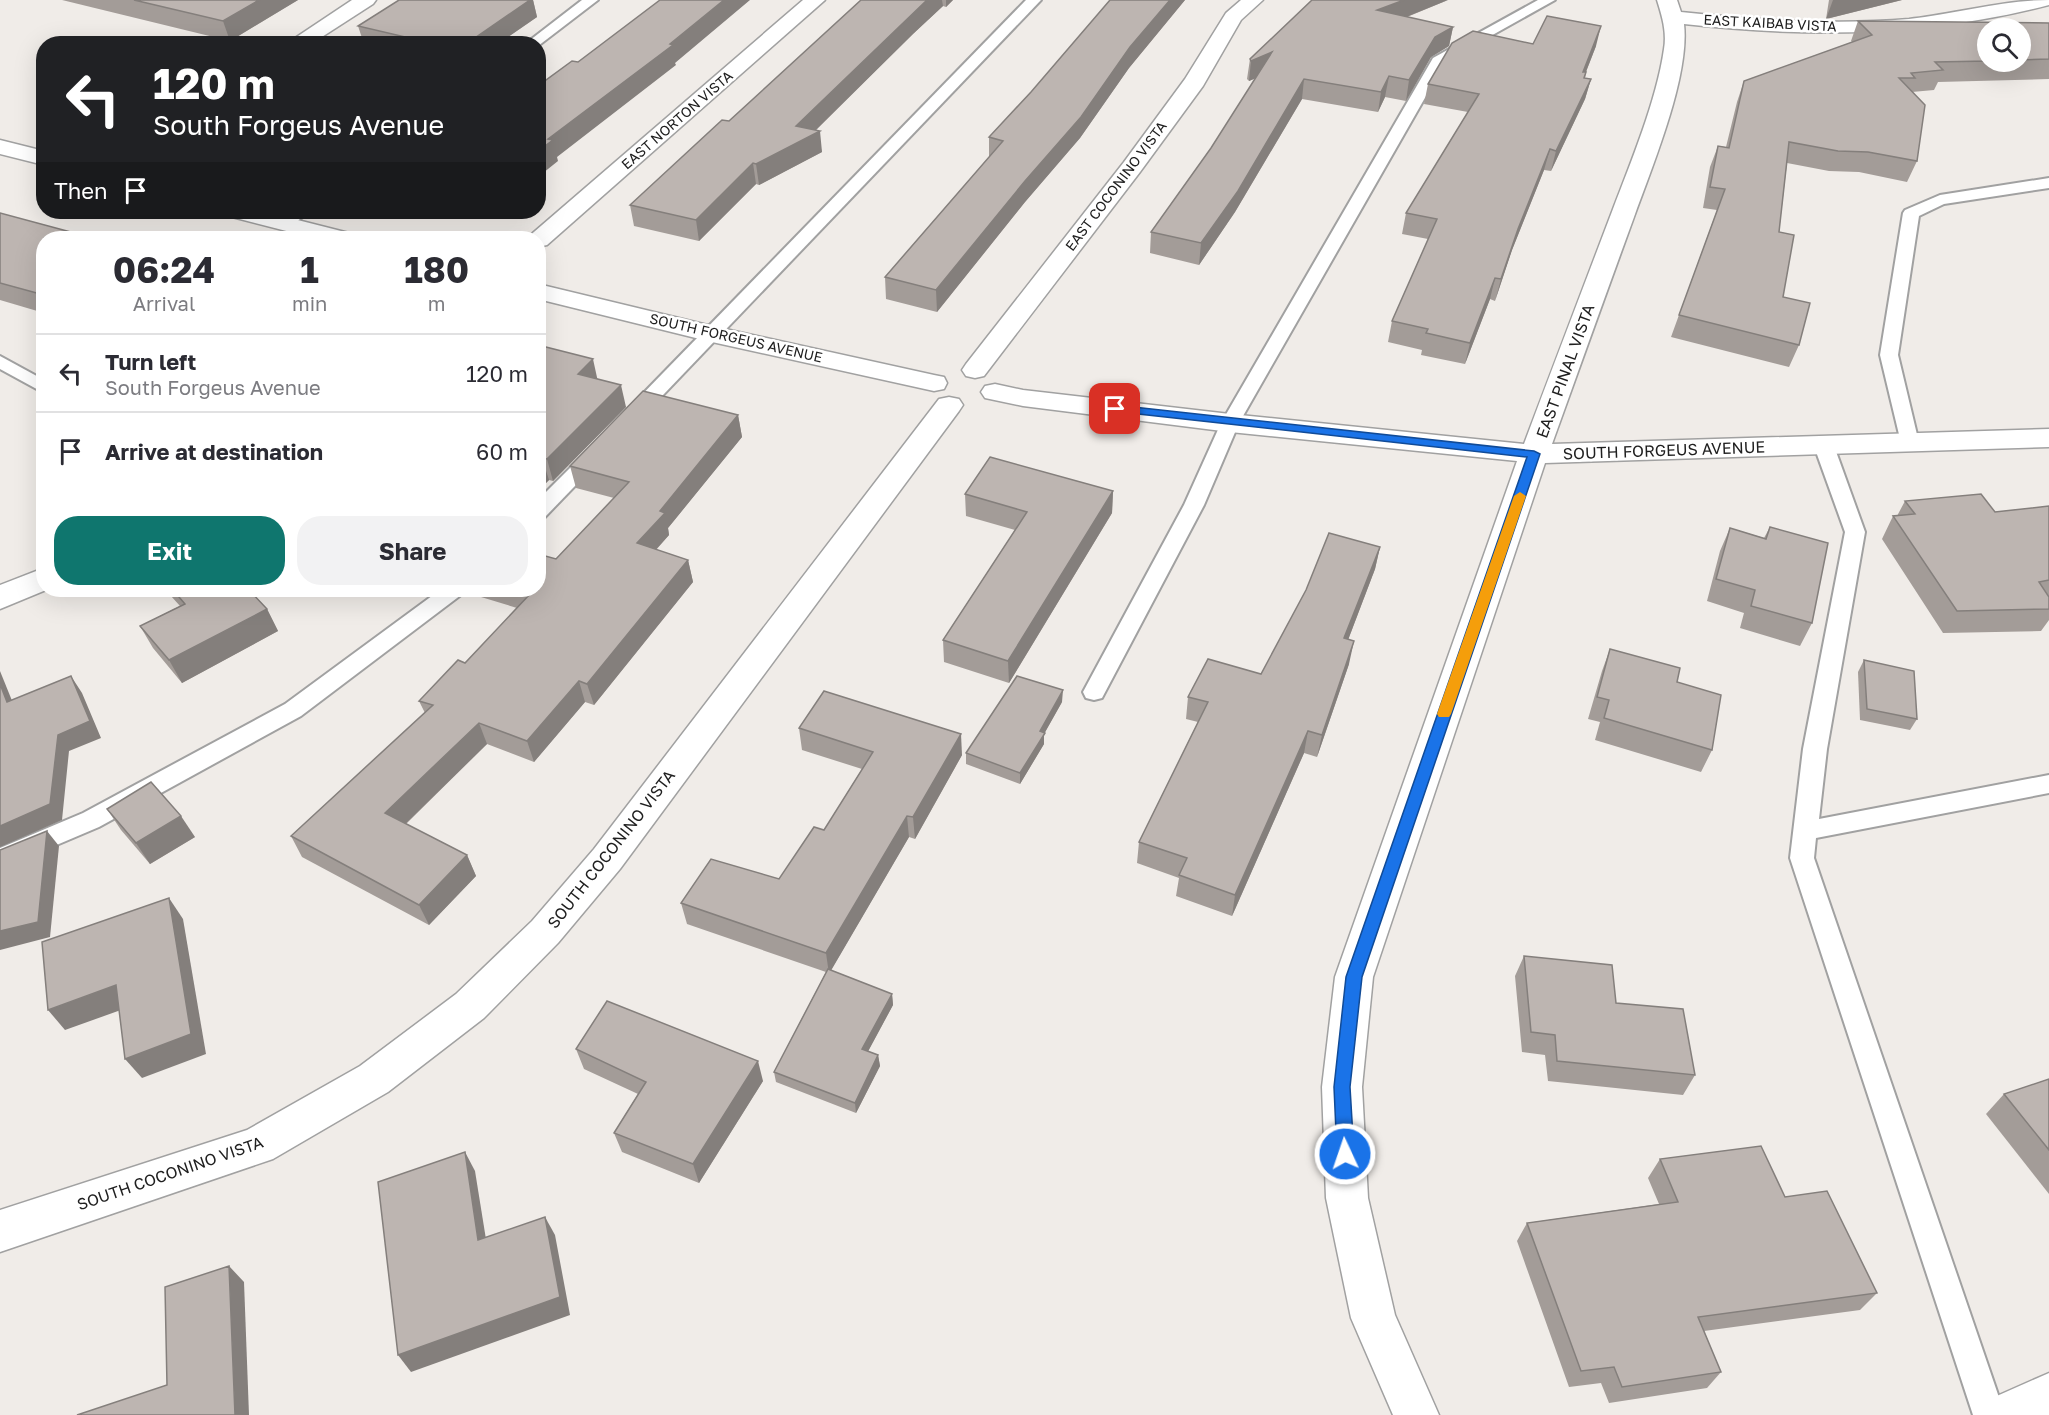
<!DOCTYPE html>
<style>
:root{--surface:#fff;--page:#f2f2f3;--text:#2b2b33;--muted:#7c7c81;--line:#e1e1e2;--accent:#0f766e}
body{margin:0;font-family:"Golos Text",sans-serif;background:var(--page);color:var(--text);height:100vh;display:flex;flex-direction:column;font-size:22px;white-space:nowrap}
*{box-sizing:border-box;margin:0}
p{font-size:20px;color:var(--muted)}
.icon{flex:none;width:33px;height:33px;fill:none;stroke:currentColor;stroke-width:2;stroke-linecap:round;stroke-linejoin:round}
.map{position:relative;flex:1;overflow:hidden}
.panel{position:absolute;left:36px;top:231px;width:510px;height:366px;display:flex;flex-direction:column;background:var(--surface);border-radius:24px;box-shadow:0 6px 24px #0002}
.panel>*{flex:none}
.hud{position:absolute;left:36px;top:36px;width:510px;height:183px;border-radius:24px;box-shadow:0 6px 24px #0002;background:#202124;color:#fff;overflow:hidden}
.tools{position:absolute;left:1977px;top:18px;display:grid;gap:12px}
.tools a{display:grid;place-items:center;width:54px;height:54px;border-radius:50%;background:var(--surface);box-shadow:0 6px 24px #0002;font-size:30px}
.pin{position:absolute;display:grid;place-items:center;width:51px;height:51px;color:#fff;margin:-26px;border-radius:12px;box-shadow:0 3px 9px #0006}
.me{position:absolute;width:66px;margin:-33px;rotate:357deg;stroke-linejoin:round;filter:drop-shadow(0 0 4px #0008)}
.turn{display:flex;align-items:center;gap:21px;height:126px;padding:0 18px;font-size:27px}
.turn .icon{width:78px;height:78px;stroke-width:2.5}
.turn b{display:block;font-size:42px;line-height:51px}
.then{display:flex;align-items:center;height:57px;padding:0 18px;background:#0003;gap:12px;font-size:22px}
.eta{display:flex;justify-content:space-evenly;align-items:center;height:102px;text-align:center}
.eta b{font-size:36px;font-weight:700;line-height:42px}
.primary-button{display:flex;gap:12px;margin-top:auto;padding:12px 18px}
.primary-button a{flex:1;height:69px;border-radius:24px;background:var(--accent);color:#fff;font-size:24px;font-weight:700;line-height:69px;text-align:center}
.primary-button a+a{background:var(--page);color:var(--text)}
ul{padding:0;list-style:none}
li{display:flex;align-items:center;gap:18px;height:78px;padding:0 18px;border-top:2px solid var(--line)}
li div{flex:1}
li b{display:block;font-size:22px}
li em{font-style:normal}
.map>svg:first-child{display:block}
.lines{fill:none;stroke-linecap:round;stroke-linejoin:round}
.service-casing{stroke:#a1a1a1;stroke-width:4}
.minor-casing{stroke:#a1a1a1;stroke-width:3}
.service{fill:#fff;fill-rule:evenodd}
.minor{fill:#fff;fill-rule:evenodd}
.wall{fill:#a39c98;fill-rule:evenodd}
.shaded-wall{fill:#847f7c}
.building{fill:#bdb5b1;stroke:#847f7c;stroke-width:1.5}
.route{fill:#1a73e8;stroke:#114b97;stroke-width:1.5}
.slow{fill:#f59e0b}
.labels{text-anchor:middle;stroke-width:5;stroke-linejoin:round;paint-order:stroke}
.far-street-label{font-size:14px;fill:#202020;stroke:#fff}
.street-label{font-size:16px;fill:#202020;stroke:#fff}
</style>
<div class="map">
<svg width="2049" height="1415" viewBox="0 0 2049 1415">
<rect width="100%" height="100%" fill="#f0ece8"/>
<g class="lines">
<defs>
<g id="service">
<path d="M582,0H598L538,46V44H525Z"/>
<path d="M1026,0H1041L641,418H627L625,414L627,410Z"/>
<path d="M1538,0H1555L1446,61L1239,423L1204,505L1102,698L1094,700L1086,698L1083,692L1184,505L1221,423L1433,58Z"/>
<path d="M2049,178V188L1944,204L1919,216L1898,355L1919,443L1916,447H1902L1880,355L1903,213L1905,210L1940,195Z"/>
<path d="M291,212H309L291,226H279L277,223Z"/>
<path d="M0,356L44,380V393L0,369Z"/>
<path d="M1824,440L1831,442L1834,446L1865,532L1827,749L1819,819L2049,775V793L1816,838L1814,858L2005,1415H1973L1790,858L1803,749L1845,532L1814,446L1817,442Z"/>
<path d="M594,449L601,451L604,455L601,459L545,517L538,518V500L587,451Z"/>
<path d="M440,590H465L461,595L301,716L99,827L0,869V848L83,813L285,704Z"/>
</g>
<g id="minor">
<path d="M352,0H376L373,4L311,44H286Z"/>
<path d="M803,0H825L547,245L538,247V238H527Z"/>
<path d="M1241,0H1263L1241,20L1203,86L1140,172L984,376L975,378L966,376L962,370L966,364L1124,162L1185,79L1226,13Z"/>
<path d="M1657,0H1677L1681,12C1757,20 1833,25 1909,19C1956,14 2002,0 2049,0V5C1924,37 1812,38 1684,24C1690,76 1652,167 1634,217C1606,293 1579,369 1552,444L2049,429V447L1545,463L1373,977L1362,1087L1368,1198L1395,1315L1439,1415H1393L1351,1318L1326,1198L1322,1087L1335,977L1517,461L1230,432L1023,406L985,398L981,392L985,386L995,384L1023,390L1230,414L1524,444C1553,366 1583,288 1613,209C1631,162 1657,99 1664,49C1667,32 1662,16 1657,0Z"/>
<path d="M0,140L44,151V165L0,154Z"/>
<path d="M228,212H266L349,233L352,238H314L232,217Z"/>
<path d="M538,284L712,326L934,375L944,377L947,383L944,389L934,391L712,342L538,299Z"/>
<path d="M949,397L959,399L963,405L959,411L620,869L558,943L484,1018L388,1092L273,1159L0,1252V1210L247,1130L360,1066L456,994L532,921L594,849L939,399Z"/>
<path d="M44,568V590H46L0,609V585Z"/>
<path d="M2049,1373V1415H1983L1990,1399Z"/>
</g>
</defs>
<use href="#service" class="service-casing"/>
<use href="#minor" class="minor-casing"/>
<use href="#service" class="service"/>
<use href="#minor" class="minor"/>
</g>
<g class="wall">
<path d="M62,0H298L230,41Z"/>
<path d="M399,0H533L537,17L498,44H364L358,26Z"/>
<path d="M861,0H953L946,7L943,6L914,33L815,130L822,152L759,185L756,184L699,241L634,226L630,205L729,121Z"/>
<path d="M1110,0H1185L1129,68L1080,138L1025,202L937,312L886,299L885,277L989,157V137L1031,92Z"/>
<path d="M1448,0L1407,17L1453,27L1449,46L1431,57L1406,101L1385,97L1378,112L1302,99L1235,212L1199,265L1150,253L1151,232L1211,148L1256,78L1249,81L1247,79L1250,59Z"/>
<path d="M1829,0H1902L1826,19Z"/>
<path d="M1858,21L2049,23V79L1938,82L1934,90L1912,92L1917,161L1907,182L1859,172L1829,171L1787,163L1779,232L1783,297L1799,345L1789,367L1671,337L1717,210L1703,208L1710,167L1718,146L1726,147L1737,102L1744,81L1852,42L1851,41ZM1988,28H2020V62H1988Z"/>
<path d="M1533,44L1596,46L1586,72L1585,78L1591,79L1585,99L1551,171L1544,170L1512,250L1495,301L1490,299L1465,364L1421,355L1422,350L1388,342L1392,321L1428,239L1402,234L1406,213L1468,112L1424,104L1428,84Z"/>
<path d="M0,213L44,238V313L0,300Z"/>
<path d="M538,345L597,379L626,407L553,481L549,480L545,484L538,482Z"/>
<path d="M738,415L742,437L668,528L669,535L656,550L688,560L693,582L594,705L585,702L534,762L487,744L406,824L467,855L476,876L429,925L302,857L291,836L425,713L419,701L465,663L517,608L481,597L479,590H538L556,559L614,498L576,488L570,466Z"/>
<path d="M1113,491L1112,513L1009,683L944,662L943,640L1015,530L966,516L965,494Z"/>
<path d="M1905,501L1995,512L2049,506V620L2041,631L1943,633L1882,539L1893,516H1897Z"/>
<path d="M1770,527L1812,623L1800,646L1740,628L1744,613L1707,601L1720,551L1730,528L1764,538Z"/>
<path d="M1380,547L1375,569L1348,640L1349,664L1317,757L1304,753L1232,916L1176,896L1179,878L1137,863L1139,842L1198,722L1186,719L1188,697L1261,674Z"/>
<path d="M168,590H249L267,609L278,631L182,683L153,648L140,626L180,606L171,596Z"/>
<path d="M1610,649L1677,682L1712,750L1701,772L1595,740L1600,722L1588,719L1602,671Z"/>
<path d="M1864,660L1917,719L1910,730L1860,720L1858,672Z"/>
<path d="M1062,702L1044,734V744L1020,784L966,764V753Z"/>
<path d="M799,728L962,755L915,839L909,837L831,970L892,994L893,1005L868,1051L878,1055L880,1066L856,1113L776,1082L774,1072L826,972L687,924L681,903L779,879L824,830L862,769L802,750Z"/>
<path d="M107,809L195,837L150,864L121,830Z"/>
<path d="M1524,956L1616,1003L1695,1075L1683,1095L1548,1081L1545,1055L1522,1052L1515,976Z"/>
<path d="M576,1049L763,1081L699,1183L622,1152L614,1133L638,1094L584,1069Z"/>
<path d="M2049,1079V1194L1986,1114L2004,1094Z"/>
<path d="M1660,1159L1785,1197L1877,1293L1860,1310L1704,1331L1721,1372L1707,1388L1609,1403L1601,1383L1569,1387L1517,1241L1527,1223L1659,1204L1648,1178Z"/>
</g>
<g class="shaded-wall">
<path d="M259,0H298L230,41L223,21Z"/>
<path d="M530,0H533L537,17L498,44H466Z"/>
<path d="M724,0H750L675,63L676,65L557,157L558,161L538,177V151L548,139L670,44Z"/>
<path d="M927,0H942L943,6L914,33L809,137L820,131L822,152L759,185L756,164Z"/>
<path d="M946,0H953L946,7Z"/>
<path d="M1170,0H1185L1129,68L1080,138L1025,202L937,312L936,290L1130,47Z"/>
<path d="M1404,0H1448L1374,30L1377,10Z"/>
<path d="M1833,0H1902L1826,19Z"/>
<path d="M1601,26L1596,46L1578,92L1583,72Z"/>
<path d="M1453,27L1449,46L1431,57L1406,101L1409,80L1435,37Z"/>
<path d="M1272,52L1270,72L1249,81L1251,61Z"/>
<path d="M1389,76L1385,97L1378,112L1381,92Z"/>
<path d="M1304,79L1302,99L1235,212L1199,265L1201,243Z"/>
<path d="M1591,79L1585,99L1551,171L1556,151Z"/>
<path d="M1550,149L1544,170L1512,250L1495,301L1501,279L1518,229Z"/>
<path d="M753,163L756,184L699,241L696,220Z"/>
<path d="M1495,278L1490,299L1465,364L1470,343Z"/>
<path d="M593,359L598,382L578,374Z"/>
<path d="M621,385L626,407L553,481L547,459Z"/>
<path d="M738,415L742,437L668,528L669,535L642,565L637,543L660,511Z"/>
<path d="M542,458L549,480L545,484L538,462Z"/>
<path d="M1113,491L1112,513L1009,683L1008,661Z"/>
<path d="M1380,547L1375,569L1340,661L1344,638Z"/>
<path d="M688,560L693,582L594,705L587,684Z"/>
<path d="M267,609L278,631L182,683L169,660Z"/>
<path d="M1354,641L1349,664L1317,757L1322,735Z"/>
<path d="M0,671L19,718L7,702L0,684Z"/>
<path d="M71,676L82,693L101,738L69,751L62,820L0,847V826L58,735Z"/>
<path d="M579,681L585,702L534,762L527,741Z"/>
<path d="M1063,690L1062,702L1044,734V744L1020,784V773L1040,731Z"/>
<path d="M479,723L487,744L395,834L385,813Z"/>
<path d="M1308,731L1304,753L1232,916L1235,895Z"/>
<path d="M961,734L962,755L915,839L913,817Z"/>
<path d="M181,816L195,837L150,864L136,843Z"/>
<path d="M907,816L909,837L829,974L826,953Z"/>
<path d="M47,831L59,846L50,937L0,950V931Z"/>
<path d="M467,855L476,876L429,925L419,905Z"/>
<path d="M169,898L183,919L206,1054L142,1078L125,1059Z"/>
<path d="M116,985L132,1006L65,1030L48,1010Z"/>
<path d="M892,994L893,1005L864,1059L862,1049Z"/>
<path d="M878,1055L880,1066L856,1113L855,1103Z"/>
<path d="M758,1061L763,1081L699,1183L693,1164Z"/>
<path d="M465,1152L475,1171L489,1258L478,1240Z"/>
<path d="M545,1217L555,1235L570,1315L411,1372L398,1355Z"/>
<path d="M229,1266L244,1282L249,1415H235Z"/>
</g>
<g class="building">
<path d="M134,0H259L223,21Z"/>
<path d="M399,0H530L466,44H435L358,26Z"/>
<path d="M660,0H724L670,44L673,45L548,139L553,140L538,151V86L572,61L578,62Z"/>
<path d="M861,0H927L796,126L820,131L756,164L753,163L696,220L630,205L722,120L729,121Z"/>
<path d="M1110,0H1170L1130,47L1081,117L1025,181L936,290L885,277L1003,141L989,137L1031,92Z"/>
<path d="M1312,0H1404L1377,10L1453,27L1435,37L1409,80L1389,76L1381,92L1304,79L1238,191L1201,243L1151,232L1211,148L1272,52L1251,61L1250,59Z"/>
<path d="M1547,16L1601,26L1583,72H1586L1584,78L1591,79L1556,151L1550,149L1518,229L1501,279L1495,278L1470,343L1426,333L1428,329L1392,321L1437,219L1406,213L1479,94L1428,84L1452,43L1473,31L1533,44Z"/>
<path d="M1858,21L2049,23V59L2020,60V28H1988V61L1935,62L1943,70L1911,73L1915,78H1899L1925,105L1917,161L1868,152L1838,151L1789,142L1779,232L1794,235L1783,297L1810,303L1799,345L1679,315L1725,189L1710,187L1718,146L1729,148L1744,81L1872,35Z"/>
<path d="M0,213L93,238H44V295L0,283Z"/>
<path d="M538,345L593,359L578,374L621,385L547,459L542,458L538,462Z"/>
<path d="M643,391L738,415L660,511L665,513L637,543L688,560L587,684L579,681L527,741L479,723L385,813L467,855L419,905L291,836L433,705L419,701L458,660L465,663L531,593L519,590H538V554L556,559L629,482L570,466Z"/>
<path d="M990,457L1113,491L1008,661L943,640L1027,512L965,494Z"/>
<path d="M1981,494L1995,512L2049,506V580L2039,582L2049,597V609L1957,611L1893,516L1915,514L1905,501Z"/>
<path d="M1770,527L1828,543L1812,623L1751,606L1755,590L1716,579L1730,528L1766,539Z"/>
<path d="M1329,533L1380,547L1344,638L1354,641L1322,735L1308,731L1235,895L1179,875L1187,858L1139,842L1208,702L1188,697L1208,659L1261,674L1306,590Z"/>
<path d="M173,590H249L267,609L169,660L140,626L185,604Z"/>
<path d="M1610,649L1680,668L1677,682L1721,695L1712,750L1604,718L1609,700L1597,697Z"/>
<path d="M1864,660L1914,671L1917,719L1867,709Z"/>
<path d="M71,676L90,721L58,735L50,804L0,826V684L7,702Z"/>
<path d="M1017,676L1063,690L1040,731L1045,733L1020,773L966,753Z"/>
<path d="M824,691L961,734L913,817L907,816L826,953L681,903L711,859L779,879L814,827L824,830L873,752L799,728Z"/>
<path d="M151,782L181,816L136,843L107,809Z"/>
<path d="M47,831L38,922L0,931V850Z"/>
<path d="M169,898L191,1034L125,1059L116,985L48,1010L42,942Z"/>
<path d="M1524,956L1612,965L1616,1003L1683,1009L1695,1075L1557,1061L1555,1035L1531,1032Z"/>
<path d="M828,969L892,994L862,1049L878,1055L855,1103L774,1072Z"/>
<path d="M607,1001L758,1061L693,1164L614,1133L646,1082L576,1049Z"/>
<path d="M2049,1079V1150L2004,1094Z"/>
<path d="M1761,1146L1785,1197L1827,1191L1877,1293L1698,1317L1721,1372L1622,1387L1614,1367L1581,1371L1527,1223L1678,1202L1660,1159Z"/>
<path d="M465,1152L478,1240L545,1217L560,1297L398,1355L378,1182Z"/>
<path d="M229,1266L235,1415H77L167,1385L165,1287Z"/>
</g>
<path class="route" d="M1115,405L1534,451L1540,454L1362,977L1350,1087L1354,1154L1351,1159L1345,1162L1339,1159L1337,1154L1334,1087L1346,977L1527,457L1111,411L1109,409Z"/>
<path class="slow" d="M1520,492L1526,496L1451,714L1449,717H1439L1437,714L1514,496Z"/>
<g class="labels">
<g class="far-street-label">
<text transform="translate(1770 23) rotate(3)" y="5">EAST KAIBAB VISTA</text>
<text transform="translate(677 120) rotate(-41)" y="5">EAST NORTON VISTA</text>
<text transform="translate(1116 186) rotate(-53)" y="5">EAST COCONINO VISTA</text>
<text transform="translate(736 338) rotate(13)" y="5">SOUTH FORGEUS AVENUE</text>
</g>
<g class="street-label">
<text transform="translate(1565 371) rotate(-70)" y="6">EAST PINAL VISTA</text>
<text transform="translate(1664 450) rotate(-2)" y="6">SOUTH FORGEUS AVENUE</text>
<text transform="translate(611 849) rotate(-52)" y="6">SOUTH COCONINO VISTA</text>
<text transform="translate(170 1173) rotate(-19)" y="6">SOUTH COCONINO VISTA</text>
</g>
</g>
</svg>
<div class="tools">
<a><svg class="icon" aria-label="search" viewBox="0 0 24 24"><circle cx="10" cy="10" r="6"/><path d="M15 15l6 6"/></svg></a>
</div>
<div class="pin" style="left:1115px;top:409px;background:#d93025"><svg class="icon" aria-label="arrive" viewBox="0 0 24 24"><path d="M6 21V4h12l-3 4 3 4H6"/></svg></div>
<svg class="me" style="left:1345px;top:1154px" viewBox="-20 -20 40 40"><circle r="17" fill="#1a73e8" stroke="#fff" stroke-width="3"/><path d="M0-11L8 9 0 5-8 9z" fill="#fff"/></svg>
<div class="hud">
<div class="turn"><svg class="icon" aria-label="left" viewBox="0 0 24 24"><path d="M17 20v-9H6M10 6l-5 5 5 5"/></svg><div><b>120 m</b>South Forgeus Avenue</div></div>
<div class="then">Then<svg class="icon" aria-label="arrive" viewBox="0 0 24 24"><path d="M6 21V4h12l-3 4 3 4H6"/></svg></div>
</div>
<section class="panel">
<div class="eta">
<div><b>06:24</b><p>Arrival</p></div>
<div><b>1</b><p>min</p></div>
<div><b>180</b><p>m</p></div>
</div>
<ul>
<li><svg class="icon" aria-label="left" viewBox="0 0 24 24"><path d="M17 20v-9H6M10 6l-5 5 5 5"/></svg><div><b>Turn left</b><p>South Forgeus Avenue</p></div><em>120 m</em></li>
<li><svg class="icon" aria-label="arrive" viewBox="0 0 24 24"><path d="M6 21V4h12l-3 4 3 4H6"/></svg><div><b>Arrive at destination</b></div><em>60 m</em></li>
</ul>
<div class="primary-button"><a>Exit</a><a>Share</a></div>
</section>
</div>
